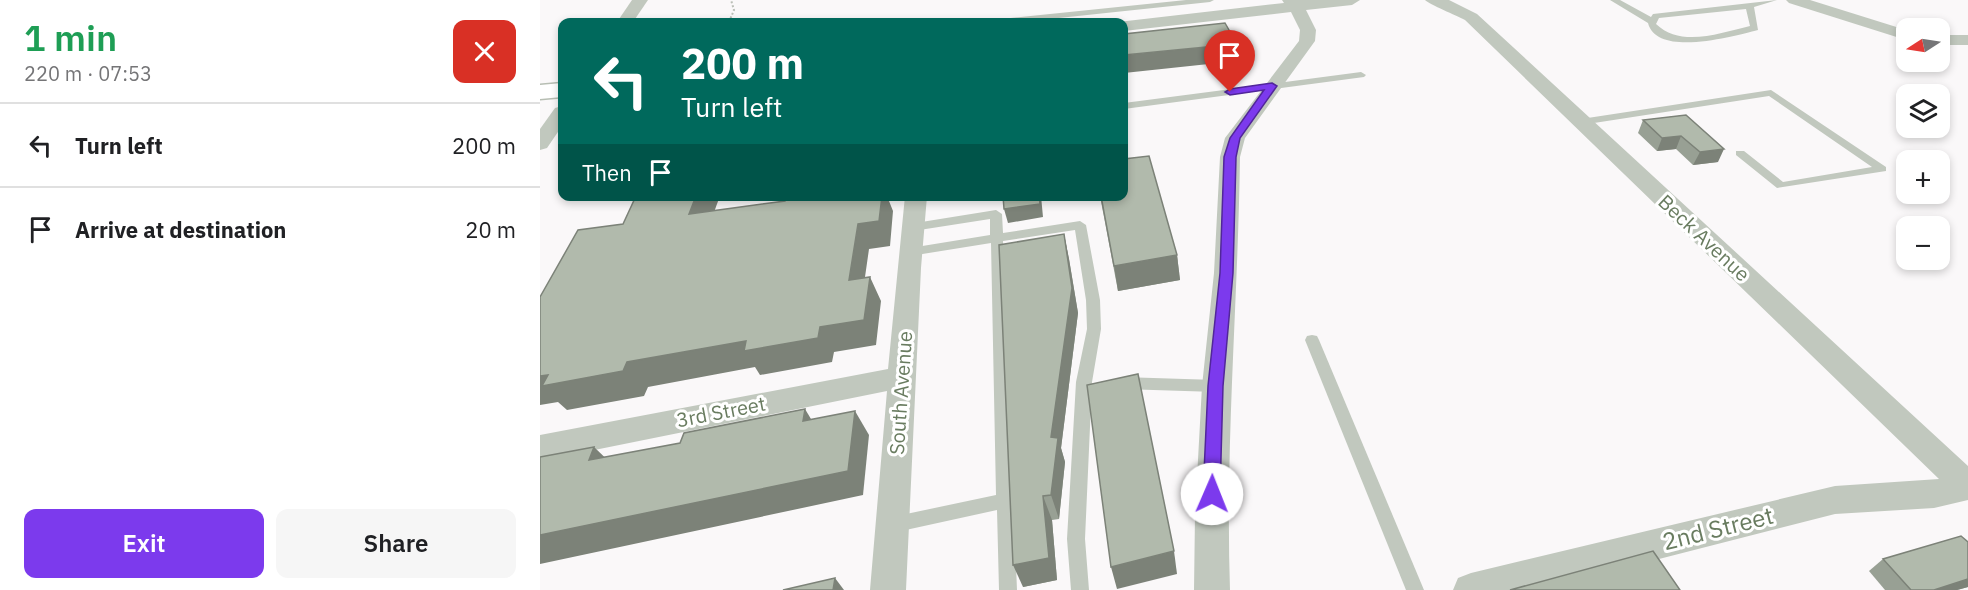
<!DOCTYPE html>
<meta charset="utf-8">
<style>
:root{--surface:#fff;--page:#f6f6f6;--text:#202124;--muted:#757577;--line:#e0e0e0;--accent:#7c3aed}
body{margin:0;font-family:"IBM Plex Sans",sans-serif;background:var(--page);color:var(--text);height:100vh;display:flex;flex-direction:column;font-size:22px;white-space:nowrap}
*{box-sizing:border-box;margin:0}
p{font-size:20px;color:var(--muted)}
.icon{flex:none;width:33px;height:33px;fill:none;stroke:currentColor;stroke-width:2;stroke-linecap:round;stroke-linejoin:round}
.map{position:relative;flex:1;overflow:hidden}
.sheet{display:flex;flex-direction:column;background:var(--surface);width:540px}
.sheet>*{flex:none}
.hud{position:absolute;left:18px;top:18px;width:570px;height:183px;border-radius:12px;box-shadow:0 3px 9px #0003;background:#00695c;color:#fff;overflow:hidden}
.needle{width:39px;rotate:258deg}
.tools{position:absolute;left:1356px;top:18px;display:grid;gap:12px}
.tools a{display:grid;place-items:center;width:54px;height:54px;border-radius:12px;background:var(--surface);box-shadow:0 3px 9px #0003;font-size:30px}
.pin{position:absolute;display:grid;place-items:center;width:51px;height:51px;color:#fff;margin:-62px -26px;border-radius:50% 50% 50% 0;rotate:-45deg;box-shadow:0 0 6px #0007}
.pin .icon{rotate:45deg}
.me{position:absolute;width:66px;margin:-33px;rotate:1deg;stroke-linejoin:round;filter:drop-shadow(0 0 4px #0008)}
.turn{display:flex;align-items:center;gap:21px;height:126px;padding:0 24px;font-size:27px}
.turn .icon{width:78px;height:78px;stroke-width:2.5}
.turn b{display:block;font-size:42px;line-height:51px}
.then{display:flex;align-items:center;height:57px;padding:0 24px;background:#0003;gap:12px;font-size:22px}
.round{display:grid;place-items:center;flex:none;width:63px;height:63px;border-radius:12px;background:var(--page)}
.overview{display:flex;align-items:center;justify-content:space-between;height:102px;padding:0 24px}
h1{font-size:36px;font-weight:600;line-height:45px;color:#1e9e55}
.action{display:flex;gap:12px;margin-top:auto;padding:12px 24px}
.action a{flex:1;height:69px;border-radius:12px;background:var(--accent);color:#fff;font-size:24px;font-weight:600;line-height:69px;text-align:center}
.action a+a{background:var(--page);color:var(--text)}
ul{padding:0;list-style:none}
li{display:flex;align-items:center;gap:18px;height:84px;padding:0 24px;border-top:2px solid var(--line)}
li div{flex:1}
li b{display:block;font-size:22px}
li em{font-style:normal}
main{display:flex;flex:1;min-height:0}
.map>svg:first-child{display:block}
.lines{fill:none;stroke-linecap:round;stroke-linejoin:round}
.secondary-casing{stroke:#b7beb3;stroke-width:3}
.path{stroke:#babfb7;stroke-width:2;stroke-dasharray:2 2;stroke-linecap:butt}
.lane{fill:#c1c8be;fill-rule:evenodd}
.street{fill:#c1c8be;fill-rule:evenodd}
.secondary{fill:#fff;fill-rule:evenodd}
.wall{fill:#98a094}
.shaded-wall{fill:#7c8278}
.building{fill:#b1baac;stroke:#7c8278;stroke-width:1.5}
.route{fill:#7c3aed;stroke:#51269a;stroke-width:1.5}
.labels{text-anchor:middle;stroke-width:6;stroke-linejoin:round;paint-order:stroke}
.street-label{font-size:20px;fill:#697c60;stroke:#fff}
.near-street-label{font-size:24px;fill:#697c60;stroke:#fff}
</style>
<main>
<section class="sheet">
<div class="overview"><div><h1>1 min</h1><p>220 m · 07:53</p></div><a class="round" style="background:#d93025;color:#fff"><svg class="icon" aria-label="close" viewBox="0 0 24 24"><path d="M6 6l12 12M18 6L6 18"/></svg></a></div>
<ul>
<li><svg class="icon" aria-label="left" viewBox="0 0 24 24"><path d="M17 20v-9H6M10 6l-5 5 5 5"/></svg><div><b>Turn left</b></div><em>200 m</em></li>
<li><svg class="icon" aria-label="arrive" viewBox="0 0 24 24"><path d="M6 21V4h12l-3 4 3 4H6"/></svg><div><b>Arrive at destination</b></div><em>20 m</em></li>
</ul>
<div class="action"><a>Exit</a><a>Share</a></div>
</section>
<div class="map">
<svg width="1428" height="590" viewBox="0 0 1428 590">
<rect width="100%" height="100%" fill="#faf8f9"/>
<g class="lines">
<defs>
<path id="secondary" d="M22,83V97L0,99V85Z"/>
</defs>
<use href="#secondary" class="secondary-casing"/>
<path class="path" d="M189,22L194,10L191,0"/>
<g class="lane">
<path d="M646,0H674L670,2L481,22H457L461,19Z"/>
<path d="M1070,0H1080L1111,17L1113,14L1237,0L1214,7L1218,30C1194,36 1117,58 1108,23ZM1206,9L1210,26C1180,33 1141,48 1116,24L1119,18Z"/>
<path d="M821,72L826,75L824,77L584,109V103Z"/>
<path d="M1231,90L1346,167V171L1237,188L1196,155V151H1204L1243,182L1332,167L1229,96L1041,125L1036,122L1041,119Z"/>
<path d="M456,210L462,214L463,233L540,221L546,225L560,300L561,329L552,382L545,539L549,590H531L527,539L536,382L547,329L546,300L535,230L463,241L477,590H459L457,510L352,533L346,531L343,525L346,519L352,517L456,495L451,243L370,256L364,252L370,248L450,235V219L373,231L367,227L369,224Z"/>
<path d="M772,335L777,336L779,340L884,590H866L765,340L767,336Z"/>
<path d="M582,377L676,380L681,382L684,386L681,390L676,392L582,389L577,387L574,383L577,379Z"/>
</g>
<g class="street">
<path d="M92,0H108L93,22H77Z"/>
<path d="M742,0H820L812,5L766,10L776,30L775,41L705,138L700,157C698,302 685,445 690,590H654L655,515L662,386L674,273L680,157L685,138L759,41L760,30L751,12L584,31V22H578L744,3Z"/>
<path d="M885,0H909L937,14L1428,466V500L1394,508L1295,514L998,590H913L918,578L931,573L1295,486L1399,479L925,20C916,15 890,5 885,0Z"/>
<path d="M1246,0H1270L1366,30V40L1249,3Z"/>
<rect x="1400" y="35" width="28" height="10"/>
<path d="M22,106V126L7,148L0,150V129L15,108Z"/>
<path d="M365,196H387L381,268L366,590H330L347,391L0,461V435L348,369Z"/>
</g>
<use href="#secondary" class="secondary"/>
</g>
<g class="wall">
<path d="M1146,115L1178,162L1153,165L1136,149L1117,151L1098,133L1103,120Z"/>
<path d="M560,196H584L637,255L640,280L578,291Z"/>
<path d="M524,234L529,259L538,313L521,448L525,462L519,519L512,520L517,580L483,587Z"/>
<path d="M1428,542V587L1417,590H1345L1329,571L1343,559Z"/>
</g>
<g class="shaded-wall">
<path d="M697,44V61L584,73V55Z"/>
<path d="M1141,136L1136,149L1117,151L1122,138Z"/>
<path d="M1184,149L1178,162L1153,165L1160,152Z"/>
<path d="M156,196H180L164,239L149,214Z"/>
<path d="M342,196H347L353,211L350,246L329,249L321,305L309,280L318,224Z"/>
<path d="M499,196H501L503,217L468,223L464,209Z"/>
<path d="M524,234L529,259L538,313L521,448L525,462L519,519L511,495V437Z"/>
<path d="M637,255L640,280L578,291L574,266Z"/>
<path d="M330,277L341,301L336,345L294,352L292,362L220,375L215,367L108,387L104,396L27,410L18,402L0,405V376L87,362L280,327Z"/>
<path d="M265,409L280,434L263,421Z"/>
<path d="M315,411L329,435L323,495L0,564V535Z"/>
<path d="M54,447L79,471L49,460Z"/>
<path d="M503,496L512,520L517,580L483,587L473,565Z"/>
<path d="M634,551L637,574L577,589L571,567Z"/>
<path d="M295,578L304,590H293Z"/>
<path d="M1428,579V587L1417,590H1394Z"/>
</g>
<g class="building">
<path d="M685,23L697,44L584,55V34Z"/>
<path d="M1146,115L1184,149L1160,152L1141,136L1122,138L1103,120Z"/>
<path d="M609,156L637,255L574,266L561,196H584V159Z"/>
<path d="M96,196H156L149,214L245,201L246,196H342L339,221L318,224L309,280L330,277L324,320L280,327L278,338L204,351L206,341L87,362L83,371L2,386L8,375L0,376V297L38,230L83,224Z"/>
<path d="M463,196H499L500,204L464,209Z"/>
<path d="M524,234L532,288L511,437L518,438L511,495L503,496L509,558L473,565L459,245Z"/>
<path d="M598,374L634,551L571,567L547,385Z"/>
<path d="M265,409L263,421L315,411L308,471L0,535V457L54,447L49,460L140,443L144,433Z"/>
<path d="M1421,536L1428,542V579L1394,590H1371L1343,559Z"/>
<path d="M1113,551L1140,590H970Z"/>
<path d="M295,578L293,590H243Z"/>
</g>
<path class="route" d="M732,83L737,86L700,138L696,157L693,273L683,386L680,494L678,499L672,501L666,499L663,494L668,386L680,273L684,157L690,138L724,90L690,95L685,92L690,89Z"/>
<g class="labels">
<g class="street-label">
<text transform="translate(1164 238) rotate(43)" y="7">Beck Avenue</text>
<text transform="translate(361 393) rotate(-86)" y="7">South Avenue</text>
<text transform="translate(181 412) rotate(-11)" y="7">3rd Street</text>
</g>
<g class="near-street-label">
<text transform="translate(1178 529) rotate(-14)" y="8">2nd Street</text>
</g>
</g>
</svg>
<div class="tools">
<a><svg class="needle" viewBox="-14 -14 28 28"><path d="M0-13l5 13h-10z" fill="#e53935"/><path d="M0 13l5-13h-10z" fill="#757577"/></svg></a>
<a><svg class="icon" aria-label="layers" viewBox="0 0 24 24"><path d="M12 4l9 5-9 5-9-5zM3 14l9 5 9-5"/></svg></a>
<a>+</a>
<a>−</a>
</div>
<div class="pin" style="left:690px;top:92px;background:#d93025"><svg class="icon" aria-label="arrive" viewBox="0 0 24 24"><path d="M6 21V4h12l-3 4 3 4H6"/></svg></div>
<svg class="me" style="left:672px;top:494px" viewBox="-20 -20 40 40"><circle r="19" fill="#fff"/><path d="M0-13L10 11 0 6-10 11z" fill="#7c3aed"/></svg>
<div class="hud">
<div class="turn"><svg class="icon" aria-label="left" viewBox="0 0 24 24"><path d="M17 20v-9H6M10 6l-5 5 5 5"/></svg><div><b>200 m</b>Turn left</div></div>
<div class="then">Then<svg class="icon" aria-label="arrive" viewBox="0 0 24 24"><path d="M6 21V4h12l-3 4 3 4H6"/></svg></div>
</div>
</div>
</main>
